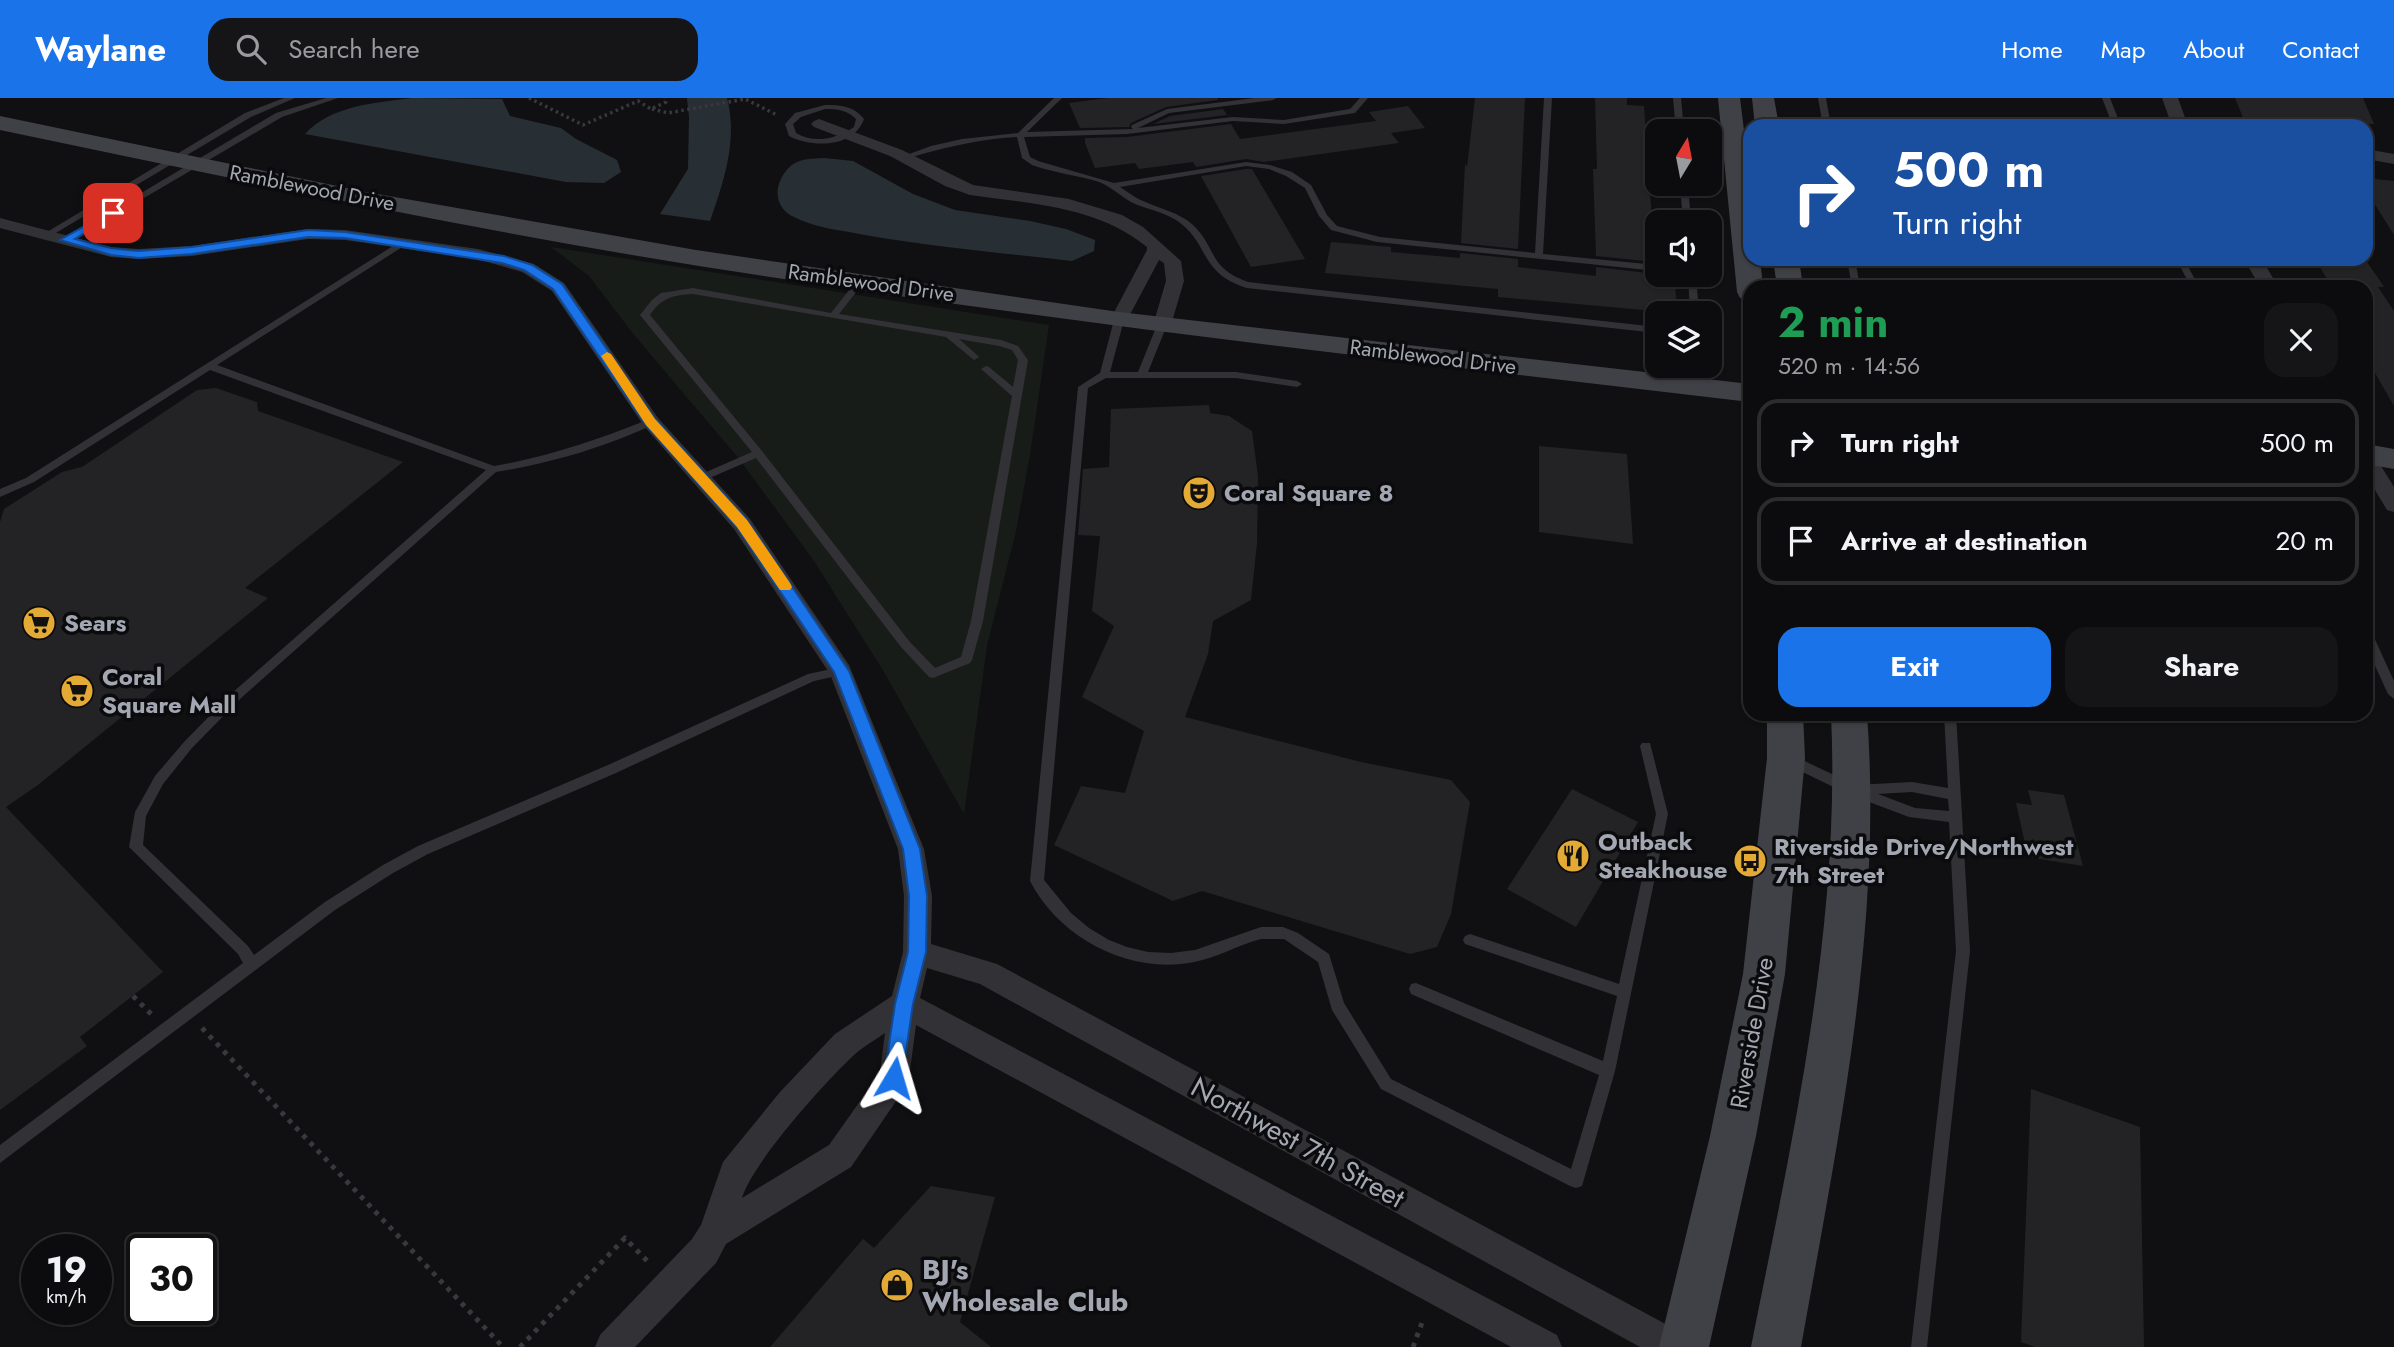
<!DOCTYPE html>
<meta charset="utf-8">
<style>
:root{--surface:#0c0c0e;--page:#151517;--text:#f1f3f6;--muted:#9a9b9e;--line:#2c2c2e;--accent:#1a73e8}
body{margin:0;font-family:Jost,sans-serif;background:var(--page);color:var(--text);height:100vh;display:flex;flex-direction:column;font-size:26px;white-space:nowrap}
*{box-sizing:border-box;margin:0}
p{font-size:23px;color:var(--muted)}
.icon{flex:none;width:38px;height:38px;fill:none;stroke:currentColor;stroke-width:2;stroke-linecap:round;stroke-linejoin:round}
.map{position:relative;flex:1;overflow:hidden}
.details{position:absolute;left:1743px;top:182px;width:630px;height:441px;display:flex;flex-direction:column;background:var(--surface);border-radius:21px;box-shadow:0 2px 5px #0004,0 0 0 2px var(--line)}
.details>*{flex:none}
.hud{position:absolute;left:1743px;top:21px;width:630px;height:147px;border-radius:21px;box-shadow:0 2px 5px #0004,0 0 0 2px var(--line);background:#1a4fa0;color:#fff;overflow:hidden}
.needle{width:46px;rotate:10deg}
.tools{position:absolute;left:1645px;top:21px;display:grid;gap:14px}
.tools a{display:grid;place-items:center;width:77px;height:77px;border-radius:14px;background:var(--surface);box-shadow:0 2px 5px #0004,0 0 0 2px var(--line);font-size:35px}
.speed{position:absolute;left:21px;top:1136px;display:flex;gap:14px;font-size:35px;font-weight:700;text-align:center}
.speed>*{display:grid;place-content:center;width:91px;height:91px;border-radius:50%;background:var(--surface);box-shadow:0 2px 5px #0004,0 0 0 2px var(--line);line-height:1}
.speed small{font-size:18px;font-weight:400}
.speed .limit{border:4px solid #111;border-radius:10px;background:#fff;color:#111}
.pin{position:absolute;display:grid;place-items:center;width:60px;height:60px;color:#fff;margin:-30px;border-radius:14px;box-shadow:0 4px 10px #0006}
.me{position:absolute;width:77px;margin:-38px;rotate:7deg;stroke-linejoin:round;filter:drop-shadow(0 0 5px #0008)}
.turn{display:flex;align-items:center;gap:24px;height:147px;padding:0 35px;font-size:32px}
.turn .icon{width:91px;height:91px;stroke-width:2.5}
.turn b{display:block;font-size:49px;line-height:60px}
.round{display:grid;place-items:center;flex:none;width:74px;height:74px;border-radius:21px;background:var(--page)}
.summary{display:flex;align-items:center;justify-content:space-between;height:119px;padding:0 35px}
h1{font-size:42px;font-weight:700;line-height:52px;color:#1e9e55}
.action{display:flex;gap:14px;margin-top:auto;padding:14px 35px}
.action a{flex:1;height:80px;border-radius:21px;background:var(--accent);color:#fff;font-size:28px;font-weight:700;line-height:80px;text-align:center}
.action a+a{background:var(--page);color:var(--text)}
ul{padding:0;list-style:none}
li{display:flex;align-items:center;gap:21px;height:88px;margin:0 14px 10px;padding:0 21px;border:4px solid var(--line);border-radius:21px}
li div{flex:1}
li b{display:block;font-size:26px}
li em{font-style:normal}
header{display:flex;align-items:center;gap:42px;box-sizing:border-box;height:98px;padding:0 35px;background:var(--accent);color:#fff}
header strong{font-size:33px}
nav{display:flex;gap:38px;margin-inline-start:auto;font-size:24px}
.search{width:490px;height:63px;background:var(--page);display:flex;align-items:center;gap:18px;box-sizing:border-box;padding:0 24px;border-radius:21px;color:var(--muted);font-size:26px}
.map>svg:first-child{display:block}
.green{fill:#171c18}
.water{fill:#282f34}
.building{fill:#232326}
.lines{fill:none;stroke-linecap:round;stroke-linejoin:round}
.path-far1{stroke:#38393d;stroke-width:3.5;stroke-dasharray:2.5 3.5;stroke-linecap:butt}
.path{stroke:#38393d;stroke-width:5;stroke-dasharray:4.5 6;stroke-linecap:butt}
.lane{fill:#323236;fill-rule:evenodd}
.street{fill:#323236;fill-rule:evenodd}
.secondary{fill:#404146;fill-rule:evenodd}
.route{fill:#1a73e8;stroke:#114b97;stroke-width:2}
.slow{fill:#f59e0b}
.labels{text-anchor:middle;stroke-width:7;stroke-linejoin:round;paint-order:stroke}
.far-street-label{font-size:21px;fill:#a3a7b2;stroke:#0b0b0d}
.poi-label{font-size:24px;font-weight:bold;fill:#a3a7b2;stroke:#0b0b0d;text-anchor:start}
.street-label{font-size:24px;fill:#a3a7b2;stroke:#0b0b0d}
.near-street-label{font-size:28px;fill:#a3a7b2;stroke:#0b0b0d}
.near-poi-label{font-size:28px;font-weight:bold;fill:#a3a7b2;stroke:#0b0b0d;text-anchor:start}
</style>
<header>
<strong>Waylane</strong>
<div class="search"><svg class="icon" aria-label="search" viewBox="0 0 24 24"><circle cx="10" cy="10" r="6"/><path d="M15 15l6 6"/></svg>Search here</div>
<nav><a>Home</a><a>Map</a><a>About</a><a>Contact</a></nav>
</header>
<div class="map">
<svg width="2394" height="1249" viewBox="0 0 2394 1249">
<rect width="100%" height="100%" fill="#101012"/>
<path class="green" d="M551,149L1049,227L1030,357L1016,433L987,548L964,716L884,574L814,463L740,362L635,238L589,178Z"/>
<g class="water">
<path d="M412,0L502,1L510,18L561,30L576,41L617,62L621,74L604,85L566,84L305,36C332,7 375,5 412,0Z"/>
<path d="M687,0H727C738,42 724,83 710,123L660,116L688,71L689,19Z"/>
<path d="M824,60L853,63L913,96L955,112L1030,123L1066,131L1095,142L1094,153L1072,163C1003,155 933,149 865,137C840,132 814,130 792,118C774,108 774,88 786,73C796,60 809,61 824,60Z"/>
</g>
<g class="building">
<path d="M1108,0H1217L1218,2L1166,9L1131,25L1129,29L1080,30L1069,5Z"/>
<path d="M1475,0H1525L1518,151L1461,145L1465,66L1467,69Z"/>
<path d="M1595,0H1627V7L1644,8L1655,164L1596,158L1593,71H1597Z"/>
<path d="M2235,0H2363L2374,26L2290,28L2244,22Z"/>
<path d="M1408,8L1425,30L1391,35L1399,45L1264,64L1246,61L1196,69L1193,64L1139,71L1135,65L1095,70L1085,45V40L1127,39L1231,26L1240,41L1376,23L1369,14Z"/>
<path d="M1223,11L1227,17L1153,26L1170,18Z"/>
<path d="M1246,71H1252L1305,161L1251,169L1201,78Z"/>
<path d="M2366,80L2394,83V137L2366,92Z"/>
<path d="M1331,144L1391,149V154L1460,160V155L1518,161V169L1596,178V169L1656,176V183L1675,185L1677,215L1498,199V191L1325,175Z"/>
<path d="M2315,161H2365L2384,189H2378L2394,213V308L2371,268L2366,267V189H2332Z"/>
<path d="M216,290L257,304L258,313L403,364L245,490L268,500L38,687L6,709L163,874L80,939L87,948L0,1012V424L4,411L62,374L82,369L197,292Z"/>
<path d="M1209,307L1210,315L1229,318L1252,333L1258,378L1257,445L1251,502L1213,523L1208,556L1185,619L1361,664L1451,682L1470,704L1451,816L1437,849L1410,856L1202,793L1173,803L1054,747L1081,688L1125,695L1144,633L1082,599L1114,528L1092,513L1100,438L1078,437L1083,371L1109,369L1111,311Z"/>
<path d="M1539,348L1627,356L1633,446L1539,434Z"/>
<path d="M1572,691L1638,724L1576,829L1507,791Z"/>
<path d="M2028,692L2064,697L2083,768L2028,759L2016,705L2032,707Z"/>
<path d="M2031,991L2140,1029L2144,1249H2035L2021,1244Z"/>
<path d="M931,1088L995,1099L960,1224L991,1249H770L863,1141L874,1150Z"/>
</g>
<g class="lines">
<g class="path-far1">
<path d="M529,0L583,27L638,3L651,11L666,4L665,0"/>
<path d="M652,11L668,15L745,1L777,17"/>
</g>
<g class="path">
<path d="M133,898L152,917"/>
<path d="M202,930L503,1249"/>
<path d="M520,1249L625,1140L651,1167"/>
<path d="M1413,1249L1423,1222"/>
</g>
<g class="lane">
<path d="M284,0H295L251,19L49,139L42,137L245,15Z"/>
<path d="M326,0H338L282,19L69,144L62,142L276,15Z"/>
<path d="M1054,0H1062L1027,34L1133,31L1131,29L1132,27L1167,11L1255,0H1277L1273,2L1169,15L1138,30L1233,19L1284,22L1350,11L1360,0H1368L1355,15L1284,26L1233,23L1127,36L1024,39L1030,59L1038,63L1114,85L1246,64L1270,67L1292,74L1311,87L1327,117L1337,128L1380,139L1535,155L1544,0H1552L1543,156L1657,167V173L1377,144L1331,132L1319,118L1305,90L1286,78L1269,71L1246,68L1120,89C1128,94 1135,100 1143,103C1160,111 1179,114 1193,127C1218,151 1207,169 1248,184L1657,229V235L1247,190C1198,175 1210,144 1176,122C1162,113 1145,111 1131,104C1120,98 1112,89 1099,84C1077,77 1054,75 1032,67L1022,60L1017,39C978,41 942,50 905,61L901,59L931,48L962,41L1018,35Z"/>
<path d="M1673,0H1681L1684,33H1676Z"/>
<path d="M1818,0H1826L1831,28H1823Z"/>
<path d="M2102,0H2110L2121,28H2113Z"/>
<path d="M825,7C841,7 854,8 864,21C854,50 812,50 789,38L785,26L795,15ZM825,11C838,11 847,12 856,21L854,29C836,41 815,46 796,35L793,26L801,19Z"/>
<path d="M1680,86H1688L1691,124H1683Z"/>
<path d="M404,141L407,142V146L217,267L494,368C547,359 597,342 647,322H655L656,324C647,331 633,335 622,340C581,356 539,367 496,374L240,601L192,650L163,686L146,718L143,747L248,848L254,857L325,804L383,767L418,748L608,667L808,576L841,569L847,573L841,577L814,583L616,675L428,756L393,775L335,812L0,1065V1047L243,865L238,856L129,749L135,714L155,678L184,644L232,595L486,372L210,272L34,384L0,399V391L26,380Z"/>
<path d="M1847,161H1855L1860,189H1852Z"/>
<path d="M2176,161H2184L2199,189H2191Z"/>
<path d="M1688,177H1696L1699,215H1690Z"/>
<path d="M860,181L864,184L839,216L1001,242L1018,248L1028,262L983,523L972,562L970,565L933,580L929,579L901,549L756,360L705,382H697V378L752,354L640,217L652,202L661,195L693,190L831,215L857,182ZM693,196L946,239L974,262L979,259L977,257L959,241L999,248L1012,252L1018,262L1013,289L989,269L986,268L981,271L1012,298L971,523L961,559L935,570L909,543L762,353L650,217C661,200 673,197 693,196Z"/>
<path d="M1119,219L1124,222L1110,274H1138L1157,227L1162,224L1167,227L1148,274H1236L1297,283L1302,286L1297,289L1236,280H1106L1088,290L1044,782L1071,815L1089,830L1109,842L1127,849L1148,854L1171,855L1195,852L1261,829H1283L1298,835L1329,856L1344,905L1391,981L1571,1071L1599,977L1411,896L1409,891L1411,886L1416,885L1603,963L1617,898L1465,846L1463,842L1465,838L1470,836L1619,886L1656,716L1640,648L1642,645H1650L1668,716L1615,973L1582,1088L1576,1090L1570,1088L1381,991L1332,912L1318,864L1284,841H1261C1238,847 1217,860 1194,864C1130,877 1060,841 1030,783L1078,289L1100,275L1114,222Z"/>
<path d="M2366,531L2372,535L2394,583V601L2388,596L2366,548Z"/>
<path d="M1944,616H1956L1970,853L1927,1249H1911L1956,853L1949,724L1909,719L1848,696L1786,666L1784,662L1786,658H1794L1855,687L1912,684L1948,690ZM1912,694L1948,701L1949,713L1915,710L1878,696Z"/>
</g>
<g class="street">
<path d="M2162,0H2178L2188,28H2172Z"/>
<path d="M819,21L902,52L973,87L1069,101L1122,117L1143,129L1181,163L1184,183L1171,227L1162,233L1153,227L1166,183L1164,165L1159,162L1125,226H1113L1110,222L1147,152V149C1096,108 1032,106 970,97L945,88L890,58L814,29L811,26L814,23Z"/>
<path d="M2366,51L2394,56V66L2366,61Z"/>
<path d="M0,120L111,149L139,151L192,148L308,131L345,132L478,151L534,166L564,185L658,320L750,421L849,567L924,751L932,798L931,846L997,866L1686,1237L1691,1249H1640L980,886L927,870L920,900L1557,1237L1562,1249H1511L916,927L909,980L905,990L851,1069L726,1146L716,1165L635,1249H595L600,1237L692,1141L701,1127L723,1064L780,994L835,936L892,898L903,854L904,798L898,751L830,576L734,431L644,328L552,193L522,174L477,161L345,142L308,141L192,158L139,161L111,159L0,130ZM885,935L880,975L829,1047L742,1100C753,1064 825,984 854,957C864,948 875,942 885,935Z"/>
<path d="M2244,161H2262L2278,189H2260Z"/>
<path d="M2366,353L2373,355L2394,389V414L2387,412L2366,377Z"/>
</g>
<g class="secondary">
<path d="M1718,0H1740L1750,81V161H1760L1763,189H1750V202L1740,200L1737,194Z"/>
<path d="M1752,0H1774L1779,28H1755Z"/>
<path d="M0,18L366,94L696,152L1119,214L1750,286V304C1399,263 1048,223 699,168C465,131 232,80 0,32Z"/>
<path d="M1773,161H1799L1803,189H1777Z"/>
<path d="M2366,346L2394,351V371L2366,366Z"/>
<path d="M1767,616H1803L1805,660L1785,876L1756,1038L1709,1249H1659L1710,1038L1743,876L1767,660Z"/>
<path d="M1831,616H1867C1883,828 1838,1041 1801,1249H1751C1792,1042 1841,829 1831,616Z"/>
</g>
</g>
<path class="route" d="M113,112L118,115L117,117L75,141L111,150L139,153L192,149L308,132L345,134L504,158L532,167L562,186L655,321L747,422L849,573L920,751L927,798L926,854L913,906L901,987L894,989L887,987L884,980L895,906L908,854L909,798L903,751L834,574L737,429L646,327L553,191L524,172L502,165L345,140L308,139L192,156L139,160L111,157L60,142Z"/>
<path class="slow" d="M607,254L611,256L655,321L747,422L790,485L792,489L790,492H780L737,429L646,327L601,258Z"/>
<defs>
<symbol id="theatre-disc" viewBox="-11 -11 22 22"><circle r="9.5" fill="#e4aa36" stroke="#0b0b0d"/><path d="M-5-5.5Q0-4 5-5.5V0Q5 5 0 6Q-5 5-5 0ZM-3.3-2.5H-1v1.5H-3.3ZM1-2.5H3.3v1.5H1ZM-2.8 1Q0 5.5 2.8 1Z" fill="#111"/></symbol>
<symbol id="supermarket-disc" viewBox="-11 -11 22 22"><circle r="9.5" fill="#e4aa36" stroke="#0b0b0d"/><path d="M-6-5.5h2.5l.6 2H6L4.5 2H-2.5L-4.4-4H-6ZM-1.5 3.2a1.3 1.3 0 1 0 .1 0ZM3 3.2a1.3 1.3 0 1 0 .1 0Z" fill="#111"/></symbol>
<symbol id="restaurant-disc" viewBox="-11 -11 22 22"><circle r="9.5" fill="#e4aa36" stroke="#0b0b0d"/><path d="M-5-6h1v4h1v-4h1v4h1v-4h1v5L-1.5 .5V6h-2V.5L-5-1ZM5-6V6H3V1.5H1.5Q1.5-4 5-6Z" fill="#111"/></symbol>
<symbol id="bus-disc" viewBox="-11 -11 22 22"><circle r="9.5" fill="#e4aa36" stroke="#0b0b0d"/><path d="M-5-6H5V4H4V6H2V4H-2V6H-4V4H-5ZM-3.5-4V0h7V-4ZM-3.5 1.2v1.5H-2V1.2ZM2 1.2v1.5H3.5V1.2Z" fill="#111"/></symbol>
<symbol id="shop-disc" viewBox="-11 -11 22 22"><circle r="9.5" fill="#e4aa36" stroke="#0b0b0d"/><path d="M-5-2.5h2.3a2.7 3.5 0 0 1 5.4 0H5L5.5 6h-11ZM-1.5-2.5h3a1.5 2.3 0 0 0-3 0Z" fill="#111"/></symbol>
</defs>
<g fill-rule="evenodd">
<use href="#theatre-disc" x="1180" y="376" width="38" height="38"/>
<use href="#supermarket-disc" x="20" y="506" width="38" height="38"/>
<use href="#supermarket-disc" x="58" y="574" width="38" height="38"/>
<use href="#restaurant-disc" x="1554" y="739" width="38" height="38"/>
<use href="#bus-disc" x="1731" y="744" width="38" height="38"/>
<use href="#shop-disc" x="878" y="1168" width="38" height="38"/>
</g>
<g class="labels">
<g class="far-street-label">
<text transform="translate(312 90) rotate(11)" y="7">Ramblewood Drive</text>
<text transform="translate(871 185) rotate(8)" y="7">Ramblewood Drive</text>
<text transform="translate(1433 259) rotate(7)" y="7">Ramblewood Drive</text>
</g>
<g class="poi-label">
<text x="1224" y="403">Coral Square 8</text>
<text x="64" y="533">Sears</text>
<text x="102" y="587">Coral<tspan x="102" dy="28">Square Mall</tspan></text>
<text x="1598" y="752">Outback<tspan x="1598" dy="28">Steakhouse</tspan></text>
<text x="1774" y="757">Riverside Drive/Northwest<tspan x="1774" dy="28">7th Street</tspan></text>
</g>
<g class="street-label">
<text transform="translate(1752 935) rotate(-80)" y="8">Riverside Drive</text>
</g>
<g class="near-street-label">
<text transform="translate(1298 1044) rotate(29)" y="10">Northwest 7th Street</text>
</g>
<g class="near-poi-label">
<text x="922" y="1181">BJ's<tspan x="922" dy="32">Wholesale Club</tspan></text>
</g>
</g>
</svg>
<div class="tools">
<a><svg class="needle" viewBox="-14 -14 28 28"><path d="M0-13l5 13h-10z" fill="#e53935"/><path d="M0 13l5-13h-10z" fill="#9a9b9e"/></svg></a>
<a><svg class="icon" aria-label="sound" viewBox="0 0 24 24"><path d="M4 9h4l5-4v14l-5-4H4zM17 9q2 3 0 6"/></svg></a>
<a><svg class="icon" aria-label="layers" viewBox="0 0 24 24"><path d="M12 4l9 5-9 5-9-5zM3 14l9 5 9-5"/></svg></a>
</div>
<div class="speed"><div>19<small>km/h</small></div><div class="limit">30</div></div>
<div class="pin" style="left:113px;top:115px;background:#d93025"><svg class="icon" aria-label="arrive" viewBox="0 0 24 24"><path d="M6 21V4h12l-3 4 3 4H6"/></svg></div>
<svg class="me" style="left:894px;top:980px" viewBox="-20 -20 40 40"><path d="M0-17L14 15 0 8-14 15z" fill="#1a73e8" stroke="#fff" stroke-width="4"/></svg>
<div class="hud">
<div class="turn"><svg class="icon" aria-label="right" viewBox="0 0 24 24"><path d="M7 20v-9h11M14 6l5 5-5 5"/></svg><div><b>500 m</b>Turn right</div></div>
</div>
<section class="details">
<div class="summary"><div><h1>2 min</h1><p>520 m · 14:56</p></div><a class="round"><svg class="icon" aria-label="close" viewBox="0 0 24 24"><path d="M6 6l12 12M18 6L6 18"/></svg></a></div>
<ul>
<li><svg class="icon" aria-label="right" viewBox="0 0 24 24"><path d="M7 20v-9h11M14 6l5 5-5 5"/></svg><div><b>Turn right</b></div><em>500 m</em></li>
<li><svg class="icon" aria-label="arrive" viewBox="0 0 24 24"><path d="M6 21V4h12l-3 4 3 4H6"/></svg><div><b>Arrive at destination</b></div><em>20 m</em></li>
</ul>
<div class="action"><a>Exit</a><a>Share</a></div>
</section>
</div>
